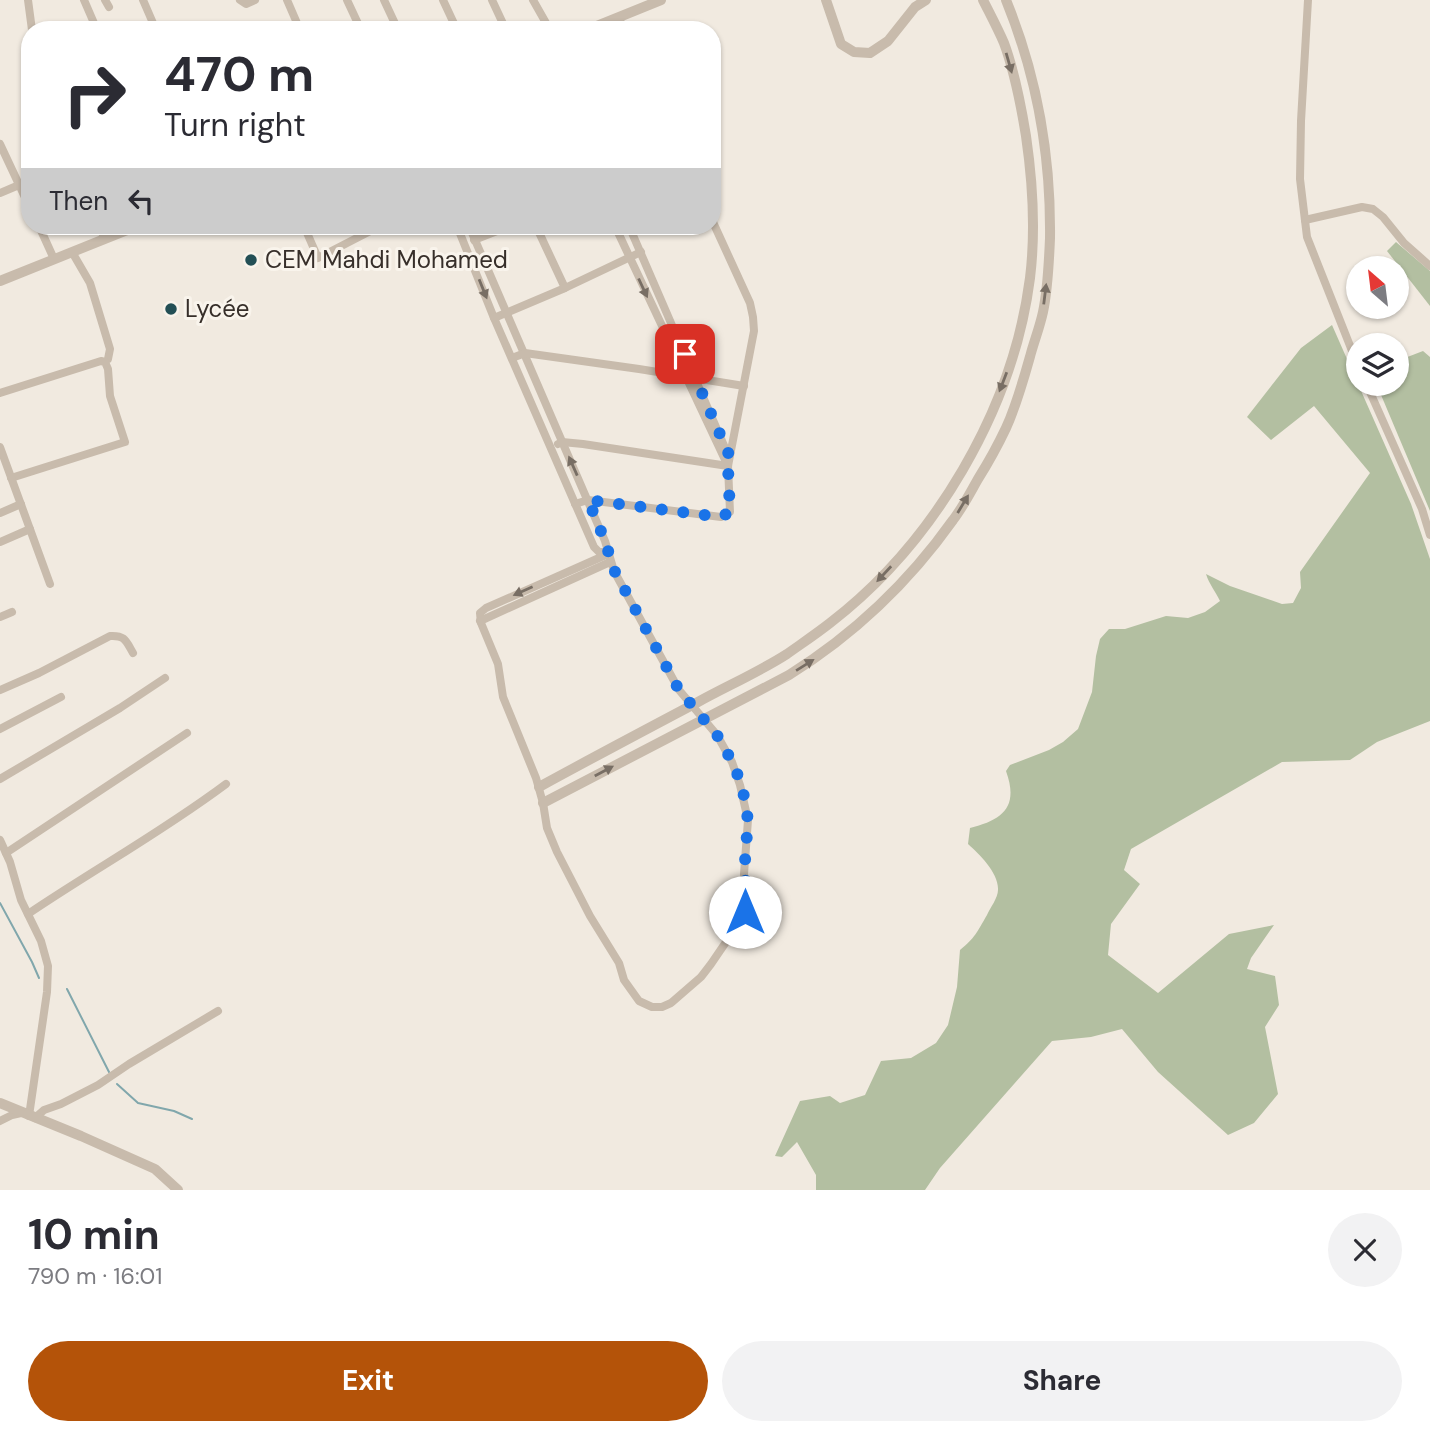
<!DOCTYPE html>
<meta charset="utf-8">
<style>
:root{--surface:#fff;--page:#f2f2f3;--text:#2b2b33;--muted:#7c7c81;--accent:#b45309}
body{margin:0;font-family:"DM Sans",sans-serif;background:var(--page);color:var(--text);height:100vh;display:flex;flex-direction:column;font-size:26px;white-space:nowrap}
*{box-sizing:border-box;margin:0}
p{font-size:23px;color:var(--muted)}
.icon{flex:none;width:38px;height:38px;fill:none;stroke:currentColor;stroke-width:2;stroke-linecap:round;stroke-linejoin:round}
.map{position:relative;height:1190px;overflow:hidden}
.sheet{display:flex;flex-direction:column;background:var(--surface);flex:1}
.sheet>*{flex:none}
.hud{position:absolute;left:21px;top:21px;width:700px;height:214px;border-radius:28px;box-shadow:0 2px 5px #0004;background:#fff;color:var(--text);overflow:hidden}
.needle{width:46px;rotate:332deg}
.controls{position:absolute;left:1346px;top:256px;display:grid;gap:14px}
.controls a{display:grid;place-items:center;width:63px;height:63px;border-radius:50%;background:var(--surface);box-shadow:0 2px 5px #0004;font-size:35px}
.pin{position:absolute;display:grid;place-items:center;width:60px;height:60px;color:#fff;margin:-30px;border-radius:14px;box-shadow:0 4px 10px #0006}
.me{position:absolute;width:77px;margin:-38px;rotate:0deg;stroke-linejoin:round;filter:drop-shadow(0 0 5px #0008)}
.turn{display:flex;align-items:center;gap:24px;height:147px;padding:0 28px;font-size:32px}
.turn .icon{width:91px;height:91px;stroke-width:2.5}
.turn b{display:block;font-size:49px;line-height:60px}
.then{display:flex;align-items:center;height:66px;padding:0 28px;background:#0003;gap:14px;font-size:26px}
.round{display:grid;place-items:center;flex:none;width:74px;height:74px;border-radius:37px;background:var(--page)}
.overview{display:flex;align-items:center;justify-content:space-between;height:119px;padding:0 28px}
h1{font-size:42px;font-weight:700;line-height:52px}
.cta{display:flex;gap:14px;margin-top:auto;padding:14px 28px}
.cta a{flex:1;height:80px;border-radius:42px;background:var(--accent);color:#fff;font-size:28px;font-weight:700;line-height:80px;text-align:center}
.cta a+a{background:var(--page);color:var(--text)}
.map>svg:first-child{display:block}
.green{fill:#b3bfa1}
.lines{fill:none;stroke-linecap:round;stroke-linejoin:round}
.stream{stroke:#81a7ac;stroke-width:2}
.minor{stroke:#c8bbac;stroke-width:8}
.tertiary{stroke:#c8bbac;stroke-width:10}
.oneway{fill:#786e64}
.route{stroke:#1a73e8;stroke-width:12;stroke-dasharray:0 21.6}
.poi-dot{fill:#234f55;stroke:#f9f4ec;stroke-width:2.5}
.labels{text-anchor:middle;stroke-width:6;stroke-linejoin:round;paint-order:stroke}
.poi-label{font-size:24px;fill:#372f2a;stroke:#f9f4ec;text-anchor:start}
</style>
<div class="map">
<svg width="1430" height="1190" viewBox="0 0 1430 1190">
<rect width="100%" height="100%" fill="#f1eae0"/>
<g class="green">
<path d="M1396,242L1430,271V306L1387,251Z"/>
<path d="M1332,325L1411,504L1430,559V721L1377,742L1350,760L1282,762L1131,849L1124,870L1140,884L1111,924L1108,955L1158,993L1229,934L1274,925L1251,958L1247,969L1275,976L1279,1005L1265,1027L1278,1094L1254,1123L1228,1135L1158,1072L1122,1029L1091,1037L1052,1041L940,1168L925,1190H816V1175L797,1142L782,1157L775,1156L800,1101L830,1096L840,1103L865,1095L881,1061L911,1058L936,1043L948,1025L957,987L960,950C975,938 977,932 987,915C990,908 998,898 998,890C999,873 979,854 968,844L970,828C1003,820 1019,807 1006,771L1010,765L1049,750L1063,742L1078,729L1092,692L1096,656L1100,639L1109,629H1125L1166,616L1188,618L1205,612L1220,601C1216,592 1209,584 1206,574L1230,586L1282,604L1293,603L1301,588L1300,572L1370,473L1314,406L1271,440L1247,417L1301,348Z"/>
<path d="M1423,351L1430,357V511L1376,383H1396L1397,361Z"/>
</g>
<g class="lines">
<g class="stream">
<path d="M0,903L32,962L39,978"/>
<path d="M67,989L109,1072"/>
<path d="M117,1084L138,1103L174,1111L192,1119"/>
</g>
<g class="minor">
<path d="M28,0L32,30"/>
<path d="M84,0L97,30"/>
<path d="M105,0L109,7"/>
<path d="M143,0L156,30"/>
<path d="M240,0L246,4L255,0"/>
<path d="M287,0L300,30"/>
<path d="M347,0L361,30"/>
<path d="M384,0L398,30"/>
<path d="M443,0L457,30"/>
<path d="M492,0L506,30"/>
<path d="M533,0L550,30"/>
<path d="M1308,0L1301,121L1300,179L1307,237L1358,366"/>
<path d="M619,18L624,30"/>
<path d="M0,144L30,208"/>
<path d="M0,193L19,185"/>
<path d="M1305,220L1362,207L1373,209L1383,217L1404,243L1430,266"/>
<path d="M39,226L54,259"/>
<path d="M99,226L105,239"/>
<path d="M304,226L318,258L380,226"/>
<path d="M457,226L494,318L594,547L599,552H607"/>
<path d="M469,226L605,541L614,571L679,690L717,735L732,762L740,785L748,820L744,874L746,903L741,920L711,964L701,977L671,1003L662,1007H652L639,1001L624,980L619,963L590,916L557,852L547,828L543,803L536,778L503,697L498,664L481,623L480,613L486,608L608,554"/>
<path d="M536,226L565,288"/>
<path d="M615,226L728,466"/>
<path d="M629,226L729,457"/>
<path d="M474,240L510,226"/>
<path d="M72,252L90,283L110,349L108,359"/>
<path d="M494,318L565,288L641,252"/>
<path d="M512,358L525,353L639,369L744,386"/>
<path d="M1366,383L1422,509L1430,535"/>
<path d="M0,393L101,361L105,362L108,369L110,396L125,442L11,478"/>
<path d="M558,444L562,442L583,444L728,466"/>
<path d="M0,447L50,584"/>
<path d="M575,504L588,500L721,517L730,512L728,466L754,331L753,317L750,303L712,220"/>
<path d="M0,513L21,504"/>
<path d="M0,542L30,529"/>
<path d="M0,617L12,612"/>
<path d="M480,621L610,562"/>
<path d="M0,690L39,673L110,636C125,635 126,641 133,653"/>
<path d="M0,729L61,697"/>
<path d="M0,779L120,708L165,678"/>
<path d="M0,840L10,862L21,900L41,941L48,966L47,992L29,1116"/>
<path d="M6,853L187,733"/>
<path d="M28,914C93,870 162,832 226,784"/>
<path d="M35,1118L44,1110L61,1104L98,1085L129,1064L218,1011"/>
<path d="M0,1121L12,1115L21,1113"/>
</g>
<g class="tertiary">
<path d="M826,0L841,44L854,52L870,53L888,41L915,7L926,0"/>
<path d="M587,30L661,0"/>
<path d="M0,281L137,226"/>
<path d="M539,787C592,758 645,730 698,702C727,686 759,672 787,654C801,644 816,634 830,623C934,543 1013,410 1030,278C1036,229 1033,184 1026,136C1021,105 1015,73 1004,43C998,29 990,14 983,0"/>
<path d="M543,803L789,675C853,635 909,582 953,520C963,507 970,493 978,479C988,463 998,445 1006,428C1017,404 1024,378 1031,353C1035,339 1040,326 1043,312C1048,288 1049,262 1050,238C1051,156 1037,76 1006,0"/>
<path d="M0,1103L81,1136L155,1169L178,1190"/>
</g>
</g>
<defs><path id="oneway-solid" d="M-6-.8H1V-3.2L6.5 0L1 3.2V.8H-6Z" transform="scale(1.75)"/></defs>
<g class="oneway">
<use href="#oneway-solid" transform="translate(1009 63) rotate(74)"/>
<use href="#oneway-solid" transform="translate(643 288) rotate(65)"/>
<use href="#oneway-solid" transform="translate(483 289) rotate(68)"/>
<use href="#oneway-solid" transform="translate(1045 294) rotate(-83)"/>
<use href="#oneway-solid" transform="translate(1003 382) rotate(111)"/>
<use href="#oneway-solid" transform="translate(573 466) rotate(-114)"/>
<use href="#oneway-solid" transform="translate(963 504) rotate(-59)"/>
<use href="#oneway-solid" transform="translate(884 574) rotate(133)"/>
<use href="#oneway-solid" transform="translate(523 591) rotate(156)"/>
<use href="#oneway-solid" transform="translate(805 665) rotate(-32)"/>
<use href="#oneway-solid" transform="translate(604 771) rotate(-28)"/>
</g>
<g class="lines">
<path class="route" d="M685,354L730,457L728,467L730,512L721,517L588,500L605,541L614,570L679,690L717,735L726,750L737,773L744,796L748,820L745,861L746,898L745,912"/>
</g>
<g class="poi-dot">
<circle cx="251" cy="260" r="7"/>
<circle cx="171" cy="309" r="7"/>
</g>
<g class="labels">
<g class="poi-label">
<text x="265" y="268">CEM Mahdi Mohamed</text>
<text x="185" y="317">Lycée</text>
</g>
</g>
</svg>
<div class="controls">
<a><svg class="needle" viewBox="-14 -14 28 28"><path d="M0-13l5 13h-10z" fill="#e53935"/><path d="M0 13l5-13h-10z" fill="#7c7c81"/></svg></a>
<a><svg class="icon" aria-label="layers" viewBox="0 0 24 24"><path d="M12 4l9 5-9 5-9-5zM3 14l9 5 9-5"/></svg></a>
</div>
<div class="pin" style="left:685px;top:354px;background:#d93025"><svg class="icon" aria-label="arrive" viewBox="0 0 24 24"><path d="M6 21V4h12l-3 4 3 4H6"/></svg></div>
<svg class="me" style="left:745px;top:912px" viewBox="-20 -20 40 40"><circle r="19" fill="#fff"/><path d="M0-13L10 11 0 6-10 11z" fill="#1a73e8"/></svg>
<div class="hud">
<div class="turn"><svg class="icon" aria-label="right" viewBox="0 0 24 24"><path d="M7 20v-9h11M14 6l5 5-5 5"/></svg><div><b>470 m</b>Turn right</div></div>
<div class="then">Then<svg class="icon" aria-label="left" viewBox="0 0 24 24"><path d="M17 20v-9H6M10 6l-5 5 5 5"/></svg></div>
</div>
</div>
<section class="sheet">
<div class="overview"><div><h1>10 min</h1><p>790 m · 16:01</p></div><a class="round"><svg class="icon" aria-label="close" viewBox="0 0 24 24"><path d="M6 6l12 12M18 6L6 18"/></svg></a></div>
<div class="cta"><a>Exit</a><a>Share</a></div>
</section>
